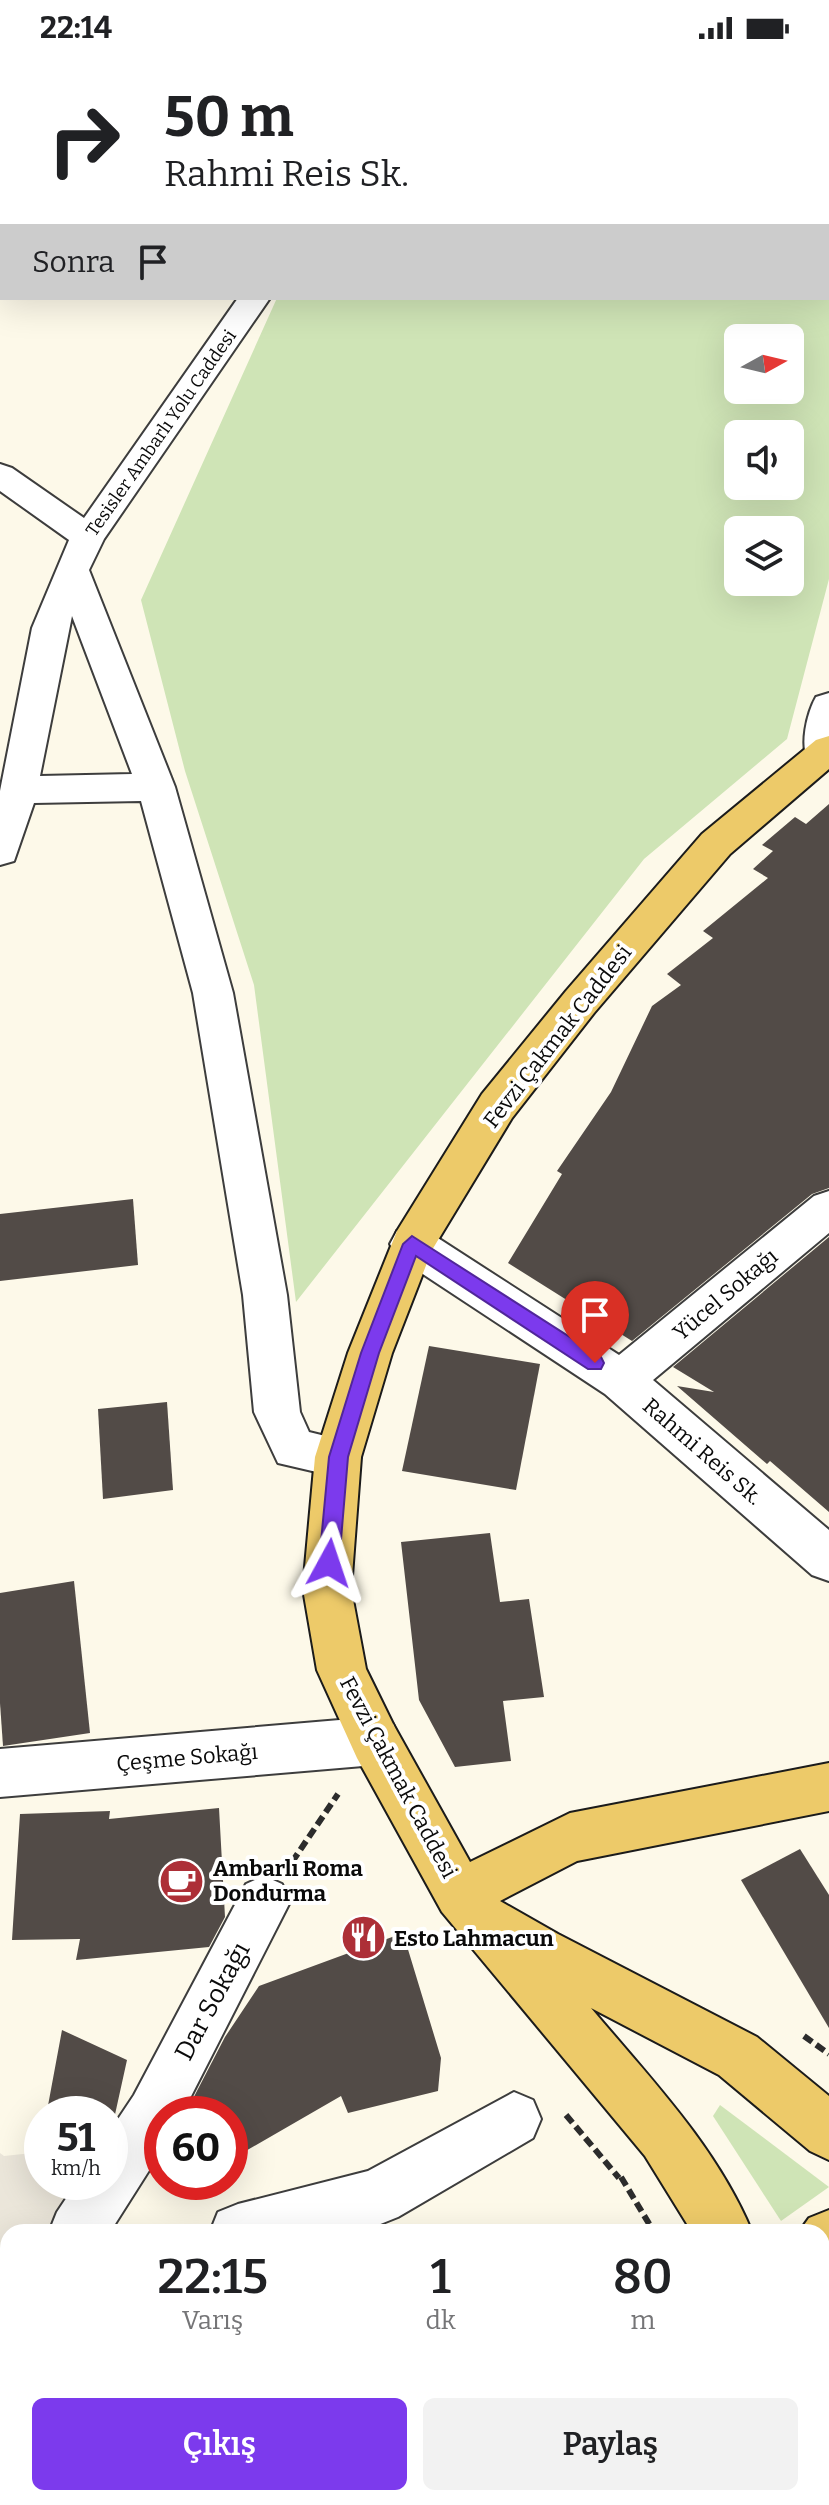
<!DOCTYPE html>
<html lang="tr">
<meta charset="utf-8">
<style>
:root{--surface:#fff;--page:#f2f2f2;--text:#202124;--muted:#757577;--accent:#7c3aed}
body{margin:0;font-family:Bitter,serif;background:var(--page);color:var(--text);height:100vh;display:flex;flex-direction:column;font-size:30px;white-space:nowrap}
*{box-sizing:border-box;margin:0}
p{font-size:26px;color:var(--muted)}
.icon{flex:none;width:44px;height:44px;fill:none;stroke:currentColor;stroke-width:2;stroke-linecap:round;stroke-linejoin:round}
.map{position:relative;flex:1;overflow:hidden}
.drawer{position:absolute;left:0px;top:2168px;width:830px;height:282px;display:flex;flex-direction:column;background:var(--surface);border-radius:24px 24px 0 0;box-shadow:0 8px 32px #0002}
.drawer>*{flex:none}
.hud{position:absolute;left:0px;top:0px;width:830px;height:244px;box-shadow:0 8px 32px #0002;background:#fff;color:var(--text);overflow:hidden}
.needle{width:52px;rotate:82deg}
.tools{position:absolute;left:724px;top:268px;display:grid;gap:16px}
.tools a{display:grid;place-items:center;width:80px;height:80px;border-radius:12px;background:var(--surface);box-shadow:0 8px 32px #0002;font-size:40px}
.speed{position:absolute;left:24px;top:2040px;display:flex;gap:16px;font-size:40px;font-weight:700;text-align:center}
.speed>*{display:grid;place-content:center;width:104px;height:104px;border-radius:50%;background:var(--surface);box-shadow:0 8px 32px #0002;line-height:1}
.speed small{font-size:20px;font-weight:400}
.speed .limit{border:12px solid #d22;background:#fff;color:#111}
.pin{position:absolute;display:grid;place-items:center;width:68px;height:68px;color:#fff;margin:-82px -34px;border-radius:50% 50% 50% 0;rotate:-45deg;box-shadow:0 0 8px #0007}
.pin .icon{rotate:45deg}
.me{position:absolute;width:88px;margin:-44px;rotate:5deg;stroke-linejoin:round;filter:drop-shadow(0 0 6px #0008)}
.turn{display:flex;align-items:center;gap:28px;height:168px;padding:0 32px;font-size:36px}
.turn .icon{width:104px;height:104px;stroke-width:2.5}
.turn b{display:block;font-size:56px;line-height:68px}
.then{display:flex;align-items:center;height:76px;padding:0 32px;background:#0003;gap:16px;font-size:30px}
.eta{display:flex;justify-content:space-evenly;align-items:center;height:136px;text-align:center}
.eta b{font-size:48px;font-weight:600;line-height:56px}
.primary-button{display:flex;gap:16px;margin-top:auto;padding:16px 32px}
.primary-button a{flex:1;height:92px;border-radius:12px;background:var(--accent);color:#fff;font-size:32px;font-weight:600;line-height:92px;text-align:center}
.primary-button a+a{background:var(--page);color:var(--text)}
.status{display:flex;justify-content:space-between;align-items:center;height:56px;padding:0 40px;background:var(--surface);direction:ltr}
.status svg{height:22px;fill:currentColor}
.map>svg:first-child{display:block}
.green{fill:#cfe4b6;fill-rule:evenodd}
.plaza{fill:#ebe6da}
.building{fill:#524b47}
.lines{fill:none;stroke-linecap:round;stroke-linejoin:round}
.minor-casing{stroke:#3d3d3d;stroke-width:4}
.major-casing{stroke:#1b1b1b;stroke-width:4}
.path{stroke:#2c2c2c;stroke-width:6;stroke-dasharray:10 5;stroke-linecap:butt}
.minor{fill:#fff;fill-rule:evenodd}
.major{fill:#edca69;fill-rule:evenodd}
.route{fill:#7c3aed;stroke:#51269a;stroke-width:2}
.labels{text-anchor:middle;stroke-width:8;stroke-linejoin:round;paint-order:stroke}
.far-street-label{font-size:18px;fill:#0a0a0a;stroke:#fff}
.street-label{font-size:22px;fill:#0a0a0a;stroke:#fff}
.poi-label{font-size:22px;font-weight:bold;fill:#0a0a0a;stroke:#fff;text-anchor:start}
.near-street-label{font-size:26px;fill:#0a0a0a;stroke:#fff}
</style>
<div class="status"><b>22:14</b><svg viewBox="0 0 49 12"><path d="M0 12V9h3v3zM5 12V6h3v6zM10 12V3h3v9zM15 12V0h3v12zM26 1h20v11H26zM47 4h2v5h-2z"/></svg></div>
<div class="map">
<svg width="829" height="2449" viewBox="0 0 829 2449">
<rect width="100%" height="100%" fill="#fdf9e9"/>
<g class="green">
<path d="M385,0H829V523L787,683L644,803L296,1246L254,929L185,715L141,544L277,242H828V2ZM738,282H790V334H738ZM738,378H790V430H738ZM738,474H790V526H738Z"/>
<path d="M720,2049L829,2131L781,2165L713,2060Z"/>
</g>
<g class="plaza">
<path d="M42,2096V2126H89L82,2176H8V2292L0,2294V2097L4,2100Z"/>
<path d="M541,2442H819L823,2449H535Z"/>
</g>
<g class="building">
<path d="M829,748V1132L812,1138L632,1285L508,1207L562,1118L557,1115L611,1036L652,950L681,929L667,918L713,882L703,875L768,822L753,813L773,795L762,789L795,761L806,768Z"/>
<path d="M133,1143L138,1209L0,1225V1158Z"/>
<path d="M829,1181V1456L770,1405L767,1408L677,1330L714,1336L673,1311Z"/>
<path d="M429,1290L540,1308L516,1434L402,1415Z"/>
<path d="M167,1346L173,1434L103,1443L98,1353Z"/>
<path d="M490,1477L500,1546L529,1543L544,1641L503,1645L511,1705L455,1711L419,1644L401,1486Z"/>
<path d="M74,1525L90,1677L3,1690L0,1647V1537Z"/>
<path d="M219,1752L225,1861L209,1891L76,1904L80,1883L12,1884L20,1758L110,1755L109,1763Z"/>
<path d="M800,1793L829,1839V1972L741,1824Z"/>
<path d="M403,1877L441,2002L438,2035L348,2057L341,2040L230,2104V2058H185L225,1981L259,1930Z"/>
<path d="M62,1974L127,2004L114,2063L110,2062V2058L47,2055Z"/>
</g>
<g class="lines">
<defs>
<g id="minor">
<path d="M58,0H87L57,2Z"/>
<rect x="355" y="0" width="28" height="2"/>
<path d="M2,38V56L0,57V39Z"/>
<path d="M238,242H270L104,483L89,514L175,731L233,937L287,1239L300,1356L309,1376L354,1387L361,1401L354,1415L338,1421L278,1407L254,1356L243,1239L193,937L141,745L34,747L14,805L0,809V735L32,572L69,484L0,435V408L12,412L84,462ZM72,560L132,718L40,720Z"/>
<path d="M829,637V708L822,710L809,706C799,690 807,657 816,641Z"/>
<path d="M829,1135V1177L653,1324L829,1474V1525L812,1519L605,1338L397,1201L390,1188L397,1175L412,1170L427,1175L619,1299L814,1140Z"/>
<path d="M375,1661L393,1668L400,1685L393,1702L375,1709L0,1741V1693Z"/>
<path d="M264,1820L282,1828L290,1846L182,2058H162V2094L110,2176H49L57,2156L77,2126H110V2075L134,2039L246,1828Z"/>
<path d="M514,2036L533,2044L541,2063L533,2082L398,2161L378,2169L350,2176H210L218,2156L238,2148L368,2115Z"/>
<path d="M8,2206V2264L0,2267V2209Z"/>
<path d="M571,2442H634L631,2449H568Z"/>
</g>
<g id="major">
<path d="M829,680V713L730,798L594,957L512,1062L432,1194L392,1297L361,1401L351,1533L366,1613L393,1668L470,1806L570,1757L829,1707V1755L577,1805L500,1845L558,1878L757,1981L829,2040V2104L810,2095L719,2019L591,1952C649,2021 717,2091 752,2176H692L645,2100L442,1856L357,1702L317,1614L303,1533L315,1401L348,1297L397,1175L482,1038L566,935L702,778L816,684Z"/>
<path d="M829,2154V2214L822,2217V2176H799L809,2162Z"/>
<path d="M822,2297L829,2300V2364L822,2361Z"/>
</g>
</defs>
<use href="#minor" class="minor-casing"/>
<use href="#major" class="major-casing"/>
<g class="path">
<path d="M292,1806L338,1738"/>
<path d="M804,1980L829,1998"/>
<path d="M566,2059L619,2122"/>
<path d="M621,2121L654,2176"/>
</g>
<use href="#minor" class="minor"/>
<use href="#major" class="major"/>
</g>
<path class="route" d="M412,1180L601,1301L604,1307L601,1313H588L416,1200L379,1297L348,1401L339,1507L336,1513L329,1515L322,1513L319,1507L329,1401L361,1297L403,1188Z"/>
<defs>
<symbol id="cafe-disc" viewBox="-11 -11 22 22"><circle r="9.5" fill="#ad2f37" stroke="#fff"/><path d="M-5.5-4.5H6V0H3Q3 3.5 0 3.5H-2.5Q-5.5 3.5-5.5 0ZM3-3.2v2h1.7v-2ZM-6 4.5H4V6H-6Z" fill="#fff"/></symbol>
<symbol id="restaurant-disc" viewBox="-11 -11 22 22"><circle r="9.5" fill="#ad2f37" stroke="#fff"/><path d="M-5-6h1v4h1v-4h1v4h1v-4h1v5L-1.5 .5V6h-2V.5L-5-1ZM5-6V6H3V1.5H1.5Q1.5-4 5-6Z" fill="#fff"/></symbol>
</defs>
<g fill-rule="evenodd">
<use href="#cafe-disc" x="156" y="1800" width="51" height="51"/>
<use href="#restaurant-disc" x="338" y="1856" width="51" height="51"/>
</g>
<g class="labels">
<g class="far-street-label">
<text transform="translate(161 377) rotate(-55)" y="6">Tesisler Ambarlı Yolu Caddesi</text>
</g>
<g class="street-label">
<text transform="translate(557 980) rotate(-52)" y="8">Fevzi Çakmak Caddesi</text>
<text transform="translate(725 1238) rotate(-40)" y="8">Yücel Sokağı</text>
<text transform="translate(703 1395) rotate(41)" y="8">Rahmi Reis Sk.</text>
<text transform="translate(187 1701) rotate(-5)" y="8">Çeşme Sokağı</text>
<text transform="translate(399 1721) rotate(62)" y="8">Fevzi Çakmak Caddesi</text>
</g>
<g class="poi-label">
<text x="213" y="1820">Ambarlı Roma<tspan x="213" dy="25">Dondurma</tspan></text>
<text x="394" y="1890">Esto Lahmacun</text>
</g>
<g class="near-street-label">
<text transform="translate(212 1945) rotate(-62)" y="9">Dar Sokağı</text>
</g>
</g>
</svg>
<div class="tools">
<a><svg class="needle" viewBox="-14 -14 28 28"><path d="M0-13l5 13h-10z" fill="#e53935"/><path d="M0 13l5-13h-10z" fill="#757577"/></svg></a>
<a><svg class="icon" aria-label="sound" viewBox="0 0 24 24"><path d="M4 9h4l5-4v14l-5-4H4zM17 9q2 3 0 6"/></svg></a>
<a><svg class="icon" aria-label="layers" viewBox="0 0 24 24"><path d="M12 4l9 5-9 5-9-5zM3 14l9 5 9-5"/></svg></a>
</div>
<div class="speed"><div>51<small>km/h</small></div><div class="limit">60</div></div>
<div class="pin" style="left:595px;top:1307px;background:#d93025"><svg class="icon" aria-label="arrive" viewBox="0 0 24 24"><path d="M6 21V4h12l-3 4 3 4H6"/></svg></div>
<svg class="me" style="left:329px;top:1507px" viewBox="-20 -20 40 40"><path d="M0-17L14 15 0 8-14 15z" fill="#7c3aed" stroke="#fff" stroke-width="4"/></svg>
<div class="hud">
<div class="turn"><svg class="icon" aria-label="right" viewBox="0 0 24 24"><path d="M7 20v-9h11M14 6l5 5-5 5"/></svg><div><b>50 m</b>Rahmi Reis Sk.</div></div>
<div class="then">Sonra<svg class="icon" aria-label="arrive" viewBox="0 0 24 24"><path d="M6 21V4h12l-3 4 3 4H6"/></svg></div>
</div>
<section class="drawer">
<div class="eta">
<div><b>22:15</b><p>Varış</p></div>
<div><b>1</b><p>dk</p></div>
<div><b>80</b><p>m</p></div>
</div>
<div class="primary-button"><a>Çıkış</a><a>Paylaş</a></div>
</section>
</div>
